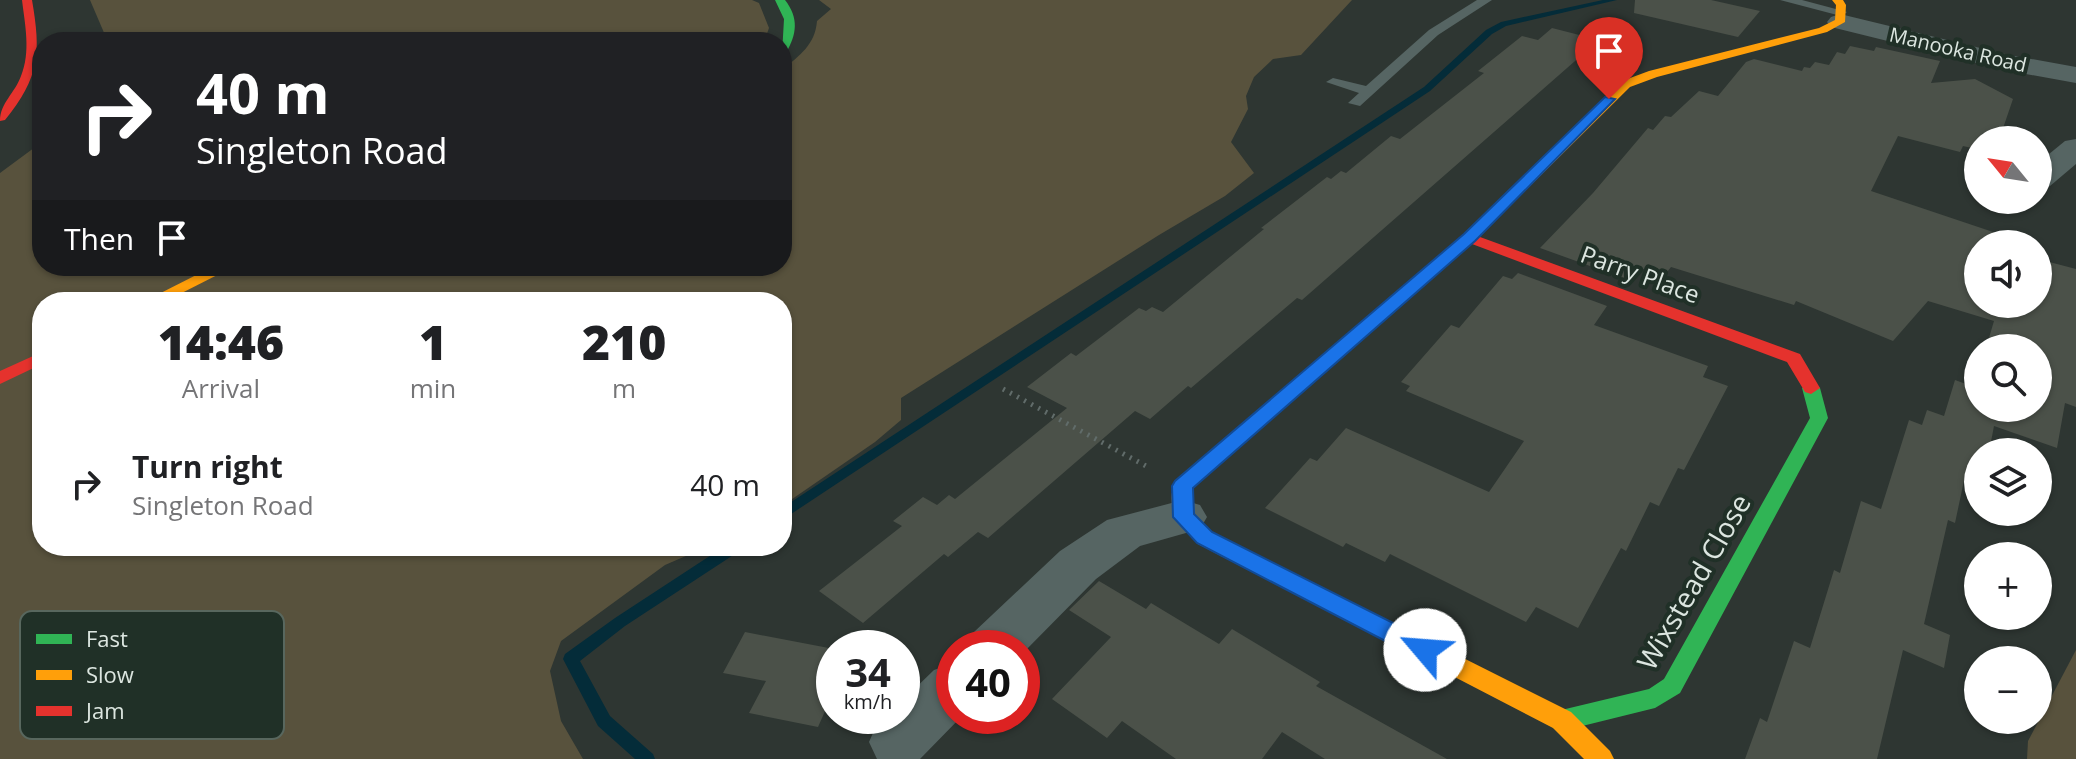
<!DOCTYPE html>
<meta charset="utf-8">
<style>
:root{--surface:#fff;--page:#f6f6f6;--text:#202124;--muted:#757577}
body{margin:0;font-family:"Open Sans",sans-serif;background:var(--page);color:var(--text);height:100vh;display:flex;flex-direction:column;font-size:30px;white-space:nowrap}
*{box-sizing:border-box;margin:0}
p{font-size:26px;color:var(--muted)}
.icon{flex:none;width:44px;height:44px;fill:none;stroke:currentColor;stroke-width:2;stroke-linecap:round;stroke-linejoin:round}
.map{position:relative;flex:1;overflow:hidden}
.sheet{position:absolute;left:32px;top:292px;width:760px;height:264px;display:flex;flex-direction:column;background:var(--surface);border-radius:32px;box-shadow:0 2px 6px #0004}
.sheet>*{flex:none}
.hud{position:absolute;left:32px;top:32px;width:760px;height:244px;border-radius:32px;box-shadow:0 2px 6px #0004;background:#202124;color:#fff;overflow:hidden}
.needle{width:52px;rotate:300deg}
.fabs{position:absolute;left:1964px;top:126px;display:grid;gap:16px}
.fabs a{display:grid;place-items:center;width:88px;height:88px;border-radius:50%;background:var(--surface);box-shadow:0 2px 6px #0004;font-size:40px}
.speed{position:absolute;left:816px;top:630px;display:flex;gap:16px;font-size:40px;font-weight:700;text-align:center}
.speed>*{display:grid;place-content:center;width:104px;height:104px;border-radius:50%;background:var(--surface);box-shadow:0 2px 6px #0004;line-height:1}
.speed small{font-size:20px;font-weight:400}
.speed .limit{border:12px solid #d22;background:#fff;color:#111}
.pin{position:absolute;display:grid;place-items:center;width:68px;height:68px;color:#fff;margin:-82px -34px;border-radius:50% 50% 50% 0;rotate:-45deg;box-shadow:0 0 8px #0007}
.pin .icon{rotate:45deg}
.me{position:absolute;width:88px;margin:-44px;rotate:297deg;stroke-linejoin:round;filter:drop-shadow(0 0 6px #0008)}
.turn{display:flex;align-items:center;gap:28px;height:168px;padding:0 32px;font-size:36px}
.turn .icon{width:104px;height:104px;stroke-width:2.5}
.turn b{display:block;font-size:56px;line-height:68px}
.then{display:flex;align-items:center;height:76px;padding:0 32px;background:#0003;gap:16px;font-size:30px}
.eta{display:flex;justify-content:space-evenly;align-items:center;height:136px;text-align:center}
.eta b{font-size:48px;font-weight:800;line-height:56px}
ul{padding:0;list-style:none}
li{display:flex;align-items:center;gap:24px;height:112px;padding:0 32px}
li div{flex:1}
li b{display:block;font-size:30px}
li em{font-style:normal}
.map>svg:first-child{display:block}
.green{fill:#58523d}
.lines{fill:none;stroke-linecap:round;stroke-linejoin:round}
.stream{fill:#042c39;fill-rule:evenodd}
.building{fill:#4b5149}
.path{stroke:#616c6a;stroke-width:5;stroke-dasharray:2 6;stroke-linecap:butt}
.lane{fill:#566563;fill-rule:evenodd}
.street{fill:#566563;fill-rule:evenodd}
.fast{fill:#30b455;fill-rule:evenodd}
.slow{fill:#ff9f0a;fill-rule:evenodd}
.jam{fill:#e5322d;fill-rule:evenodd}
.route{fill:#1a73e8;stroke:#114b97;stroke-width:2}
.labels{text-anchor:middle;stroke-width:8;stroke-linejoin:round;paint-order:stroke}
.far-street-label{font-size:20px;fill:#dce6e0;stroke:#203027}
.street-label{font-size:24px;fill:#dce6e0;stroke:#203027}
.near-street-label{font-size:28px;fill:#dce6e0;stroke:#203027}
.key{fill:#203027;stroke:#58675e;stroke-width:2}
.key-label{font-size:22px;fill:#dce6e0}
</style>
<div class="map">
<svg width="2076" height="759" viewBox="0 0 2076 759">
<rect width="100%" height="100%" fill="#2e3632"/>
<g class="green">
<path d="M90,0H752L759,3L769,28L764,42H108Z"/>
<path d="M819,0H1352L1301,55L1273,59L1254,77L1246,96L1248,109L1231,142L1254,173L1225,196L1159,235L901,398V420L875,442L782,506V302H42V546H709L665,565L561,641L550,671L561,721L583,759H0V173L42,142V266H782V70C800,55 815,45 817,21L831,9Z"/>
<path d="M2076,650V759H2027L2028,741Z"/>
</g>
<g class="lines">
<g class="stream">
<path d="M1603,0H1617L1506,26L1492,34L1430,91L782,520V508L1424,87L1486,30L1501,22Z"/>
<path d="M725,546H743L741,550L625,626L580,661L610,716L653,754L655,759H635L598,726L563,659L565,654L615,618Z"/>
</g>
</g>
<g class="building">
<path d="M1635,0H1711L1760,11L1738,37L1634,13Z"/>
<path d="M1552,28L1599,40L1302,300L1297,298L1191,388L1188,386L1150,419L1135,411L988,538L978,532L948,557L944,554L863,623L819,591L902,526L893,521L923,497L937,505L949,495L955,499L1067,408L1027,387L1071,353L1076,356L1139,308L1146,311L1152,307L1163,312L1264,229L1261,228L1327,177L1331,179L1341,171L1346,173L1391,136L1400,139L1484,73L1478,71L1522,36L1538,40Z"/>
<path d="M1850,46L1874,51L1876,47L1940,61L1931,83L1975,79L2013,99L2000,137L1983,133L1976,149L1963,146L1960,152L1898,136L1871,191L2002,235L1998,244H1978V304H2038V259L2076,269V407L2065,403L2057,448L1994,426L1989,452H1978V476L1966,471L1955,523L1948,520L1924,624L1950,635L1944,668L1903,650L1877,759H1745L1760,718L1767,722L1794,641L1810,648L1834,570L1840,573L1861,501L1881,509L1909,420L1922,425L1927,410L1944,416L1955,380L1966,384L1967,378L1977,382L1978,378V408H2038V348H1986L1994,321L1928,301L1893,341L1796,301L1794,305L1671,267L1664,276L1635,266L1626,279L1540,248L1593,193L1648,128L1653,130L1665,116L1671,117L1699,91L1718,96L1746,62L1754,59L1802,71L1804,67L1810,68L1815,62L1829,65L1837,52L1845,54Z"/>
<path d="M1518,273L1607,306L1594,325L1708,366L1703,377L1728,386L1684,470L1678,468L1659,506L1650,502L1626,551L1621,548L1578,628L1536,607L1526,622L1390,554L1385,562L1346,543L1343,547L1265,508L1310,458L1317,461L1346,428L1489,492L1524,441L1406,391L1410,386L1401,382L1451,325L1459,328L1503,276L1512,279Z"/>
<path d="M1099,581L1146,609L1151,603L1219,644L1232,629L1320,682L1316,686L1447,759H1325L1282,732L1262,759H1176L1122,721L1107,738L1052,699L1111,637L1069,610Z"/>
<path d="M745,632L834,649V691L818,727L749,713L766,681L723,673Z"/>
</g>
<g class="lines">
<path class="path" d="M1003,389L1146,466"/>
<g class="lane">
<path d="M1477,0H1492L1438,35L1360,106L1348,103L1359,93L1326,82L1333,78L1366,86L1429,30Z"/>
<path d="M1780,0H1802L1847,12L1841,16Z"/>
</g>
<g class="street">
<path d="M1840,14L2009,55L2076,67V83L2009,71L1831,27L1827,22L1831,17Z"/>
<path d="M2076,139V164L2050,186L2038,189V163L2065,141Z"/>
<path d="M1183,500L1200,505L1207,517L1200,529L1140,546L1096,579L1022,654V648H966L974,632L1060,551L1107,520Z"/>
<path d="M954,663V716H962L920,759H877L869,742L877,724L886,716H902V701L934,670Z"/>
</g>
<g class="fast">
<path d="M775,0H785C799,18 797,34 786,53L782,54L784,19Z"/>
<path d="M1515,189L1522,193L1520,196L1474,241L1193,487H1179L1176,482L1179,477L1464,235L1510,190Z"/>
<path d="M1811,382L1820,388L1828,418L1680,693L1655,708L1562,731L1553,728L1550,720L1553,712L1649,689L1664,679L1810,418L1802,388Z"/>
</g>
<g class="slow">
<path d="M1832,0H1843L1846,5L1845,22L1827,32L1657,77L1630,87L1520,196H1510L1508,193L1622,81L1649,71L1819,28L1835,20L1836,5Z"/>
<path d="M214,266H235L164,302H143Z"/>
<path d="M1186,475L1193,477L1196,482L1192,488L1193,514L1212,532L1571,712L1610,751L1614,759H1584L1553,728L1198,544L1173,517C1172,501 1167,481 1186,475Z"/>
</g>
<g class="jam">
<path d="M22,0H32C41,53 40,77 5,120L0,121C0,103 15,93 21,76C31,52 25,25 22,0Z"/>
<path d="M1469,233L1800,354L1820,388L1811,394L1805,392L1787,362L1464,241V235Z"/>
<path d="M42,352V364L0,384V371Z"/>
</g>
</g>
<path class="route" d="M1605,97L1615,99L1475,241L1193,488L1194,514L1212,532L1433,643L1436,650L1433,657L1425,660L1416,657L1197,543L1173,517L1172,486L1175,481L1464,234Z"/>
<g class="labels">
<g class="far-street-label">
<text transform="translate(1958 50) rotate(13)" y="7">Manooka Road</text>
</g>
<g class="street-label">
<text transform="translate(1640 275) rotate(20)" y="8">Parry Place</text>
</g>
<g class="near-street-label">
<text transform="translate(1694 582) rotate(-60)" y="10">Wixstead Close</text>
</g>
</g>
<rect x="20" y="611" width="264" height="128" rx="12" class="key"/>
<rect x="36" y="634" width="36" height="10" fill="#30b455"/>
<rect x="36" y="670" width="36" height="10" fill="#ff9f0a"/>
<rect x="36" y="706" width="36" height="10" fill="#e5322d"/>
<g class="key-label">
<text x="86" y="647">Fast</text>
<text x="86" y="683">Slow</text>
<text x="86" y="719">Jam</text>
</g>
</svg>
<div class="fabs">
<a><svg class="needle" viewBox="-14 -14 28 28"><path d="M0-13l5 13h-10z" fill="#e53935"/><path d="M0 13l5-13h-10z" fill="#757577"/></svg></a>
<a><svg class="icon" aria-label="sound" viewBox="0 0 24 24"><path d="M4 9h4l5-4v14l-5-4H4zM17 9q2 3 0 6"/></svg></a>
<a><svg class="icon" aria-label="search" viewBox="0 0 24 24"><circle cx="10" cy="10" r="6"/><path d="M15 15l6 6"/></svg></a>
<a><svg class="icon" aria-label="layers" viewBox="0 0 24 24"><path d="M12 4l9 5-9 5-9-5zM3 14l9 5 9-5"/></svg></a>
<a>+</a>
<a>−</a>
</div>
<div class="speed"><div>34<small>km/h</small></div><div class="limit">40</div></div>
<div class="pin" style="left:1609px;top:99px;background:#d93025"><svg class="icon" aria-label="arrive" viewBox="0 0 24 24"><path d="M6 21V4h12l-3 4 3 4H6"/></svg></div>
<svg class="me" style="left:1425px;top:650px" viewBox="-20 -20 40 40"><circle r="19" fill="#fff"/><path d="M0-13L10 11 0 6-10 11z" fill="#1a73e8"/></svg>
<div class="hud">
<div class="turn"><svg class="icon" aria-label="right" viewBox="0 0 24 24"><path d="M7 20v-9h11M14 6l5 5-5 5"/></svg><div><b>40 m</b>Singleton Road</div></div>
<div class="then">Then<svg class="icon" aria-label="arrive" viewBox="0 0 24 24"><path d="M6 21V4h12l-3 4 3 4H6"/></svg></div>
</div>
<section class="sheet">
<div class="eta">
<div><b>14:46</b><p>Arrival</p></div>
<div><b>1</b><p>min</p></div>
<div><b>210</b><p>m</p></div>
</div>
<ul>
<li><svg class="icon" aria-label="right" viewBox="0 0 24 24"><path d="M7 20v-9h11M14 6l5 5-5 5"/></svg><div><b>Turn right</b><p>Singleton Road</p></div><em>40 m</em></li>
</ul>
</section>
</div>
